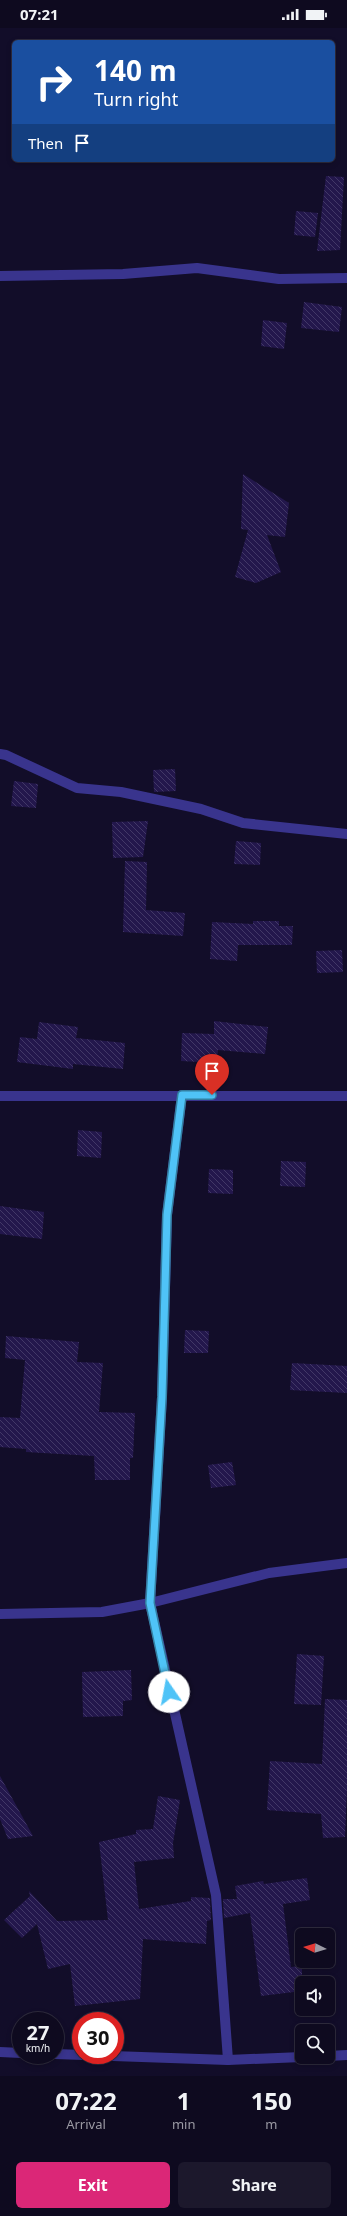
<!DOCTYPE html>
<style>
:root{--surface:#0e0a1f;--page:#1c182c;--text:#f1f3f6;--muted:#9b9aa4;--line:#2e2b3d;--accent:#db2777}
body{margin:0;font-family:"Noto Sans",sans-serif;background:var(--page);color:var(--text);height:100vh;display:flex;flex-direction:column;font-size:15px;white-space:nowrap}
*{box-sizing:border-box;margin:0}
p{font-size:13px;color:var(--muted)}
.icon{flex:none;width:22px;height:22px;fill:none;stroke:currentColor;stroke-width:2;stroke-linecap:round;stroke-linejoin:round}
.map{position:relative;height:2048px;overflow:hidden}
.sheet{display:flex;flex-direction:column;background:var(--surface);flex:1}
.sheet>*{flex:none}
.banner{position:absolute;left:12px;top:12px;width:323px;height:122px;border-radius:6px;box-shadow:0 2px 6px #0003,0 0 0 1px var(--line);background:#1a4fa0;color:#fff;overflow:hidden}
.needle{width:26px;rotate:275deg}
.controls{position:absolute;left:295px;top:1900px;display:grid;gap:8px}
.controls a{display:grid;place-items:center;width:40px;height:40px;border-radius:6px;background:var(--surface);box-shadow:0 2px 6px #0003,0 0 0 1px var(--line);font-size:20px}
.speed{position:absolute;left:12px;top:1984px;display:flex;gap:8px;font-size:20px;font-weight:700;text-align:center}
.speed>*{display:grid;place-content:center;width:52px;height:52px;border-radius:50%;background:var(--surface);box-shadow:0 2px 6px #0003,0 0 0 1px var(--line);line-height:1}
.speed small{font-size:10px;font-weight:400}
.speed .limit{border:6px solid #d22;background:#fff;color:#111}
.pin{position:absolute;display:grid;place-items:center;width:34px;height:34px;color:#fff;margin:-41px -17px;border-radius:50% 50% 50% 0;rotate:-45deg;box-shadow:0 0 4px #0007}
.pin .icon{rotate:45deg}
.me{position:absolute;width:44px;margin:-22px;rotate:348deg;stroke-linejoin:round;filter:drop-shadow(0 0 3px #0008)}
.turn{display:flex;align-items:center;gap:14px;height:84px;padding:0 16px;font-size:18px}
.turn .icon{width:52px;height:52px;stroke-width:2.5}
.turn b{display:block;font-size:28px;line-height:34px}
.then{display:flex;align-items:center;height:38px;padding:0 16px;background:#0003;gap:8px;font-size:15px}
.eta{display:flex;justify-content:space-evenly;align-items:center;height:68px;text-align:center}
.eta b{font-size:24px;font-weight:700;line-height:28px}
.cta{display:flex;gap:8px;margin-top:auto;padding:8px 16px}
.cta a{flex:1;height:46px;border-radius:6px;background:var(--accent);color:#fff;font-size:16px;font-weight:700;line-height:46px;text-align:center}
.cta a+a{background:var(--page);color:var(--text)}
.status{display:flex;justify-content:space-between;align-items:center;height:28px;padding:0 20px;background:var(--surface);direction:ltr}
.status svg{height:11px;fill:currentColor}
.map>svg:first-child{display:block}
.building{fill:url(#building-back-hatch)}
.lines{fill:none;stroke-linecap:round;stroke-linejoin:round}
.street{stroke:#39348d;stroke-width:10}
.route-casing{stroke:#337fa1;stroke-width:10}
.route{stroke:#4fc3f7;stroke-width:7}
</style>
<div class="status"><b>07:21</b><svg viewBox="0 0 49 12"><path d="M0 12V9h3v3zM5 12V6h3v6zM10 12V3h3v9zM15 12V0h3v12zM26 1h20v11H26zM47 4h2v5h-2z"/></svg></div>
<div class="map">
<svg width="347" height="2048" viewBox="0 0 347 2048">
<defs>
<pattern id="building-back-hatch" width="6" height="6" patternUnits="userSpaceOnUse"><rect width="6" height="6" fill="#23174c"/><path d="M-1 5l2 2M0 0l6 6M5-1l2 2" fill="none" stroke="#423867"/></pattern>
</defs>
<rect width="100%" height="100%" fill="#120d29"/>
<g class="building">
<path d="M326,148L344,149L340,222L317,223Z"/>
<path d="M296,183L318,185L315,209L294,207Z"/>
<path d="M304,274L342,279L339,304L301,300Z"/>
<path d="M263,292L287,295L284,321L261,318Z"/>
<path d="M243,446L289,475L285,509L267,507L281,544L256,555L235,549L248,502L241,501Z"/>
<path d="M175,741L176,763L154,764L153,742Z"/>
<path d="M14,753L38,756L36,780L11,778Z"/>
<path d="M148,793L143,829L113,830L112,794Z"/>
<path d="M236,813L261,815L260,837L234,836Z"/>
<path d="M125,833L147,834L146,882L185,885L183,908L123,904Z"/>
<path d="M253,893H279V898H293L292,917H238L237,933L210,931L212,894L253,896Z"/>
<path d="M342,922L343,944L317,945L316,923Z"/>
<path d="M214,993L268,999L265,1026L218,1022L217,1035L181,1033L182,1005L214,1006Z"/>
<path d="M39,994L78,999L76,1010L125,1015L123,1041L73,1036V1041L17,1034L20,1009L37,1011Z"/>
<path d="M78,1102L102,1104L101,1130L77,1128Z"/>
<path d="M281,1133L306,1134L305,1159L280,1158Z"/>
<path d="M209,1141L233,1142V1166L208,1165Z"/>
<path d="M0,1178L44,1184L42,1211L0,1206Z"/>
<path d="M185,1302L209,1303L208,1325H184Z"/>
<path d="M6,1308L79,1314L77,1334L103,1335L99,1384L135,1385L133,1430H130V1452H95L94,1428L26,1424V1421L0,1419V1389L20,1390L25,1332L5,1330Z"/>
<path d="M292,1335L347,1338V1365L290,1362Z"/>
<path d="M232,1434L236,1457L211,1460L208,1437Z"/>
<path d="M297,1626L324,1628L321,1677L294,1676Z"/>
<path d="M131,1642L132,1672L123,1673V1688L83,1689L82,1644Z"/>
<path d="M325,1671L347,1672V1759L345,1809L323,1810L321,1786L267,1782L270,1733L322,1736Z"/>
<path d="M0,1748L33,1808L8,1811L0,1791Z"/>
<path d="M158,1768L180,1772L173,1815L174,1830L134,1834L139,1881L191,1873V1869L210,1870L211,1892L207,1893L206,1916L143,1911L140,1971L75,1978L70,1936L48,1941L37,1896L22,1910L4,1892L30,1868L29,1863L57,1893L108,1892L99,1814L136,1806V1802L153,1801Z"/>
<path d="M307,1850L310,1872L283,1876L291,1939L302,1938V1963L261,1968L250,1885L224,1890L223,1871H237L235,1858L263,1853L264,1856Z"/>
</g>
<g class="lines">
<g class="street">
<path d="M0,248L123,246L197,240L279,251L347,250"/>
<path d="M0,726L6,727L77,760L121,764L201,781L243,795L347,806"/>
<path d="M182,1067L167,1187L162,1369L150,1575L216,1867L228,2032"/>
<path d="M0,1068H347"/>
<path d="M0,1586L102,1584L150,1575L269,1545L347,1535"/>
<path d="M0,2024L21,2025"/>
<path d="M55,2026L228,2032L302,2029"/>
<path d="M328,2028L347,2027"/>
</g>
</g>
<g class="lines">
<defs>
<path id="route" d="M169,1664L150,1575L162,1369L167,1187L182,1067H212"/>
</defs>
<use href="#route" class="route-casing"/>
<use href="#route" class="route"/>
</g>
</svg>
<div class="controls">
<a><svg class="needle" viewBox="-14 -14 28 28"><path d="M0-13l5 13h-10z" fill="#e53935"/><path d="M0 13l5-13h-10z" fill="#9b9aa4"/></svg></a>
<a><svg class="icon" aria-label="sound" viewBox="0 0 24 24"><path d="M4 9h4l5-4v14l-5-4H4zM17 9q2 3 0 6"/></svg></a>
<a><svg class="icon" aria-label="search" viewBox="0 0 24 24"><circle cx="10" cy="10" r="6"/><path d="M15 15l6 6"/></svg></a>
</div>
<div class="speed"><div>27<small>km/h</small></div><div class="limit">30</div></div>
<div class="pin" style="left:212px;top:1067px;background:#d93025"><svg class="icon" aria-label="arrive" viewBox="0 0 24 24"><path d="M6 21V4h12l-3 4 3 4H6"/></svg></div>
<svg class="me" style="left:169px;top:1664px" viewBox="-20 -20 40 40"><circle r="19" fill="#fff"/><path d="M0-13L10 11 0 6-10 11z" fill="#4fc3f7"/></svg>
<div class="banner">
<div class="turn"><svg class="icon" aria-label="right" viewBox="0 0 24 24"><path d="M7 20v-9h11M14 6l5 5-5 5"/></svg><div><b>140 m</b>Turn right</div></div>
<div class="then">Then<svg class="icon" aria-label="arrive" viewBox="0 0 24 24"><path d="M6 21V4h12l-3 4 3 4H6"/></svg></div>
</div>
</div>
<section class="sheet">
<div class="eta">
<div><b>07:22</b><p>Arrival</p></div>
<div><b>1</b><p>min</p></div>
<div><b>150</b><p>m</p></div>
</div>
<div class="cta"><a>Exit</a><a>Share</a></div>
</section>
